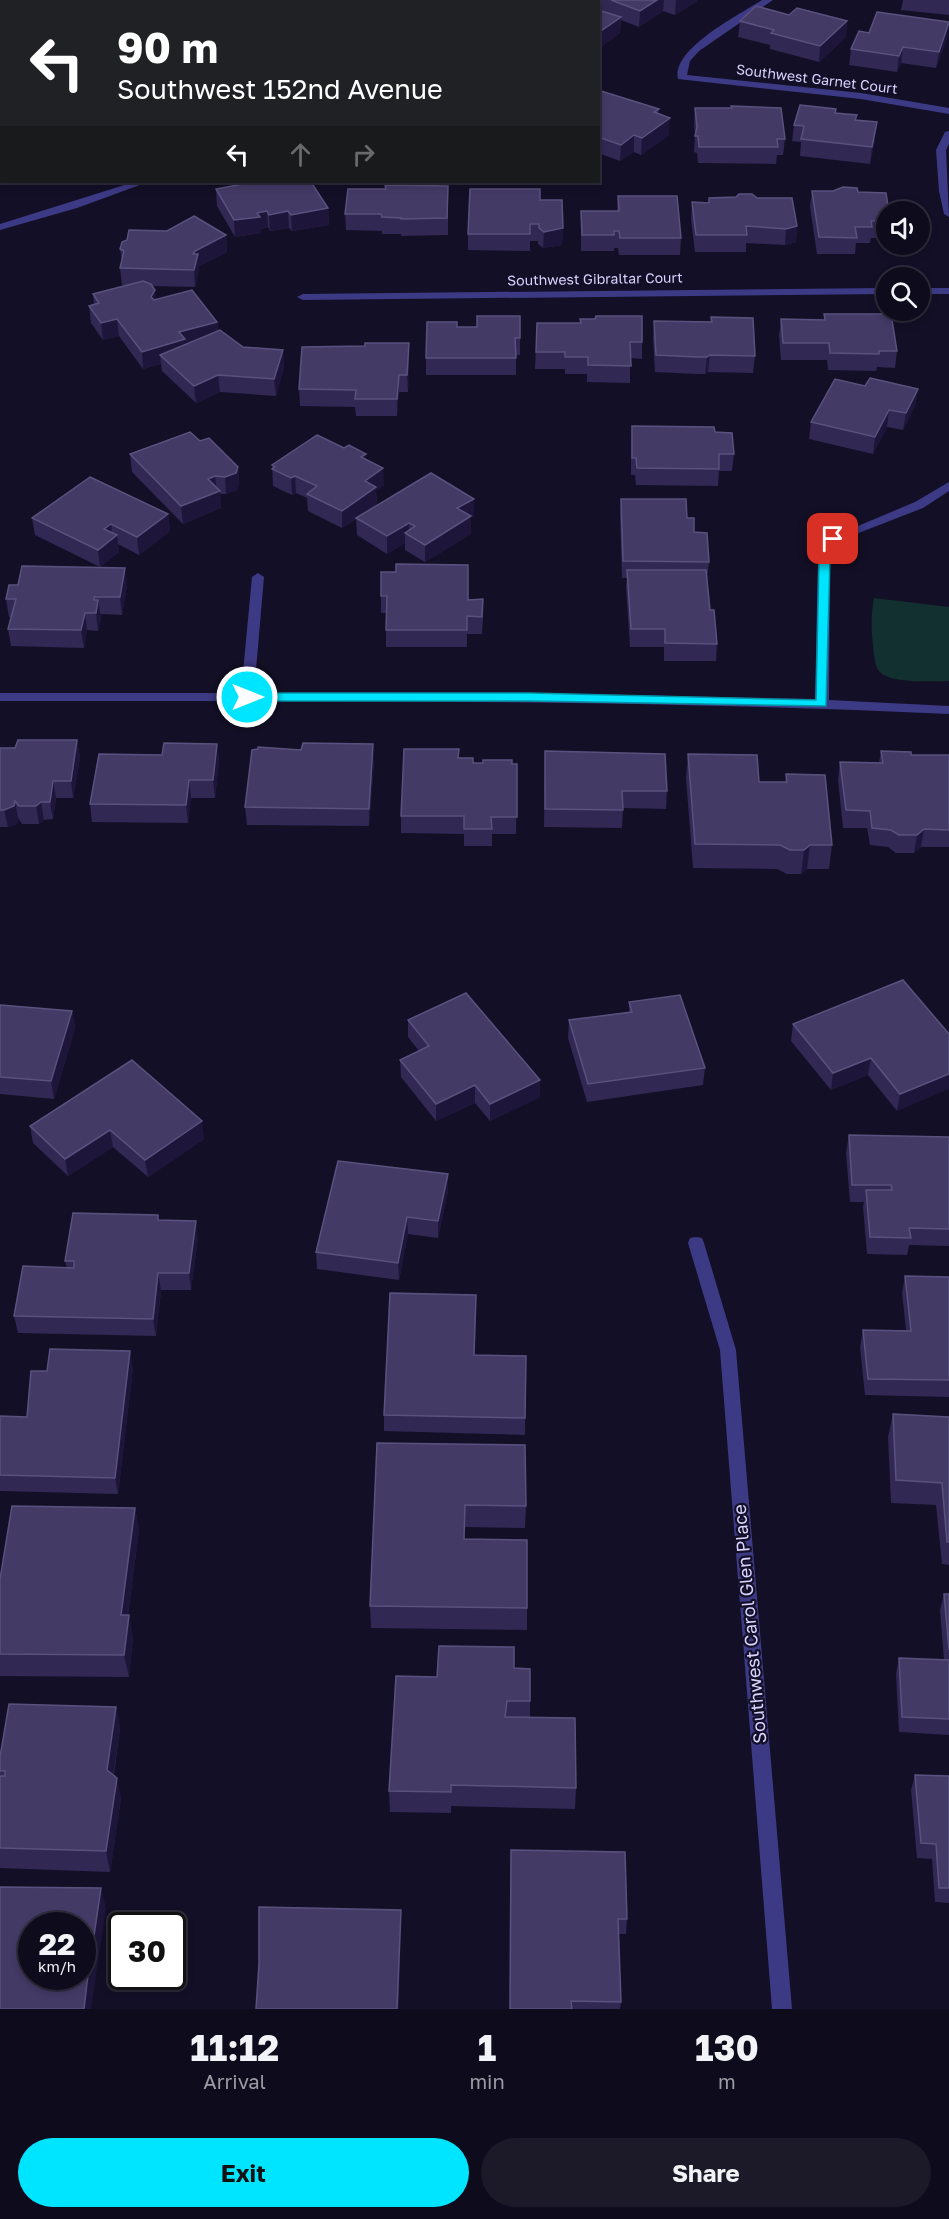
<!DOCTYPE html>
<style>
:root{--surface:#0e0b1c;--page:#1c1929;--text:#f1f3f6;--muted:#9b9ba3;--line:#2e2b3b;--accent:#00e5ff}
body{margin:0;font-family:"Golos Text",sans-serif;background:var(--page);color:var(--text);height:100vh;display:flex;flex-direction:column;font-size:22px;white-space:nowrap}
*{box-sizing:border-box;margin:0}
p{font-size:20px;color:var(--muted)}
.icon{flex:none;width:33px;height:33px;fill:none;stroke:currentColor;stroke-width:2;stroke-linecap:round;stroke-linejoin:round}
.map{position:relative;height:2009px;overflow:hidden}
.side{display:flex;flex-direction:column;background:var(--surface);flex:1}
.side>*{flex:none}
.hud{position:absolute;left:0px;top:0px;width:600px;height:183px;box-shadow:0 3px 9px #0003,0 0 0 2px var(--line);background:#202124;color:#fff;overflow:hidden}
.buttons{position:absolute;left:876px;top:201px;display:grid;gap:12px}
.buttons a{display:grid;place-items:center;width:54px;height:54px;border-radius:50%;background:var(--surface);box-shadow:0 3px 9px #0003,0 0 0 2px var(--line);font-size:30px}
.speed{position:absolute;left:18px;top:1912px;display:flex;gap:12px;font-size:30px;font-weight:700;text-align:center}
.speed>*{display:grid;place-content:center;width:78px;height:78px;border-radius:50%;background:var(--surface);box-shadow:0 3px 9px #0003,0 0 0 2px var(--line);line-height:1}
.speed small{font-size:15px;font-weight:400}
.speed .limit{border:3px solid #111;border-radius:9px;background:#fff;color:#111}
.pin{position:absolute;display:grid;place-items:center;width:51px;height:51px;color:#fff;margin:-26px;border-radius:12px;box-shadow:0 3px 9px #0006}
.me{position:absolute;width:66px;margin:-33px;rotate:90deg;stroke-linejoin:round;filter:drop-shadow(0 0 4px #0008)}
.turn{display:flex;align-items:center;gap:21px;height:126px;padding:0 18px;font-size:27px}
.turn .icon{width:78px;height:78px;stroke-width:2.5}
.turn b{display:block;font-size:42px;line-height:51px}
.lanes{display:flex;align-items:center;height:57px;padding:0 18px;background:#0003;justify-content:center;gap:30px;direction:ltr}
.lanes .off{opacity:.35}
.eta{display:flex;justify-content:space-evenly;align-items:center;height:102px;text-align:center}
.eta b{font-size:36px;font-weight:700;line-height:42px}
.action{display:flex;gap:12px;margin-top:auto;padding:12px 18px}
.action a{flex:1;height:69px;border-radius:36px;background:var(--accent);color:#111;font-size:24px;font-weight:700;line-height:69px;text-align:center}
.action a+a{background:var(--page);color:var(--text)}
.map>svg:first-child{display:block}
.green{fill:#12302f}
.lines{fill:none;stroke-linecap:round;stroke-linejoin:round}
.minor{fill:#3d3a85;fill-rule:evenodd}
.wall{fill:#312854}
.shaded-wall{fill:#1d163a}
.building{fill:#433a66;stroke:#5a527e;stroke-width:1.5;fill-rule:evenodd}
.route{fill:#00e5ff;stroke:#0095a6;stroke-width:1.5}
.labels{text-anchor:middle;stroke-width:4.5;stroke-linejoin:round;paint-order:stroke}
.far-street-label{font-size:14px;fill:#d9d4ff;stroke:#130f26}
.near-street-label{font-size:18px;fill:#d9d4ff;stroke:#130f26}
</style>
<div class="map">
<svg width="949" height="2009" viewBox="0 0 949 2009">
<rect width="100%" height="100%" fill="#130f26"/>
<path class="green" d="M874,598L949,607V681C933,681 891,684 880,672C874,666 874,653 873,645C871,629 871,614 874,598Z"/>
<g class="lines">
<g class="minor">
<path d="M106,0H116L105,2Z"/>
<path d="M476,0H486L475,2Z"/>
<path d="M762,0H773L699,51L690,61L687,75L861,93L949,108V114L861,99L678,79C671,49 739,15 762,0Z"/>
<path d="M2,58V65H0V59Z"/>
<path d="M949,131V144L946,150L949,217L944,214L939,191L936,150L945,132Z"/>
<path d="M134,182H148L77,208L0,230V224Z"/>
<path d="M886,288V294L303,300L297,297L303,294Z"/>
<rect x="920" y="288" width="29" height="6"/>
<path d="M949,482V491L923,508L838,541L830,558L829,700L949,706V714C633,699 316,701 0,701V693H241L252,577L258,573L264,577L254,693H530L815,699L818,558L827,539L915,502Z"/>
<path d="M696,1237L702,1238L704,1243L736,1350L792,2009H772L720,1350L688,1243L690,1238Z"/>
</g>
</g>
<g class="wall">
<path d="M173,0H240L238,2H173Z"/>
<path d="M600,0H697V1L675,15L663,11L639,27L621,20L620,33L598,49V10Z"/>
<path d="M903,0H949V15L901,10Z"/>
<path d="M789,15L847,21L846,37L819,62L770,49V45L738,37L740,21Z"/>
<path d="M949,22L947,38L936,68L901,63L897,72L849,65L851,49L869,33Z"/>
<path d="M598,93L659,109L658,114L669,135L641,155L634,152L620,161L598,153Z"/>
<path d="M731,106L785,139L783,155H777L776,164L698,163L697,153L694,152L695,135L694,124L695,108H731Z"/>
<path d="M836,113L856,120L875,139L870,164L800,156L801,142L792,141L794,125Z"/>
<path d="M448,186V235L401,236V234H382V231L346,230L345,214L386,189Z"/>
<path d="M216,189L328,208L329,225L292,231L289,228L270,231L268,227L261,229V233L235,237L217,206Z"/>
<path d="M812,191L858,192L886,212V238H871L870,243H856L855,254H817L810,207Z"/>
<path d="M618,196L681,238L680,255H619L618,248H614V251H581V211H617Z"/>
<path d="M709,198L797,226L796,242L785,245L746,243V252H695L691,219L692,202L708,203Z"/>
<path d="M540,200L563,228L562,245L543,248L538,244V241H530V251L468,250V234Z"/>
<path d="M226,235L227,252L199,266V270L195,287L152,286L156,300L217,322L218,331L243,347L283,350L284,367L276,396L220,392L196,403L162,371L161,364L143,369L119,336L103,340L91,323L89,306L94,305L93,294L127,285H122L120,268L122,261L120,249Z"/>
<path d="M824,314L897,351L895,368L877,367L876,371L828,370L827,360H781L779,336L781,319L824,320Z"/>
<path d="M520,316V355H516V375H426V358L457,327H477Z"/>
<path d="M711,317L755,356L753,373L708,372L705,374H696L655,372L653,338L654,321L710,322Z"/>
<path d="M580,319L642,342V359L630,358V383L587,382V374H565V369H535L537,323H580Z"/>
<path d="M409,360L408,392H399L397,416H356L355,407L300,406L299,389Z"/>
<path d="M865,386L918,389L915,406L903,430L887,427L873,454L809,439L811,422Z"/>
<path d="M632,426L715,432L734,454L732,471H719L718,486L636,485L635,475H631V444Z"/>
<path d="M200,441L238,467L239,484L237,490L226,494H220L221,508L183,524L132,472L130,454Z"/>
<path d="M367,460L384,485L376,491L377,504L364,513L474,516L471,517V534L425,562L405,550V543L387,554L357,535L356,519L342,528L308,511L307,498L296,493L292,495L273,486L272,465Z"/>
<path d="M621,499L687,518L709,562L707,579L710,610L717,644L716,661H664V647H630L626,587L627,578H622L620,516Z"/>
<path d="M168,514L170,531L139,555L118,544L119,552L100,567L35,535L32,518Z"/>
<path d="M127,585L122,615L100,614L101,618L98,631L87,630L84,648L11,646L8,629L11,617H9L6,599Z"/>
<path d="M381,596L468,600L483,617L482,634H467V647H386V613H381Z"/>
<path d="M77,740L80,758L73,798H56L53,819L44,820L39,824H22L18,818L17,824L8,827H0V748H15Z"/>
<path d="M217,744L219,761L215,798H191L188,823L92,822L90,804L162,755Z"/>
<path d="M459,749V758L473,763L517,764L516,834H492V846H464V834L401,833V816Z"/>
<path d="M301,750L374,761L369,826L247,825L245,807Z"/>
<path d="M545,751L667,791L666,809L623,808L622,828L544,827Z"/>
<path d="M881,751L911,755H949V847H921L914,853H896L888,847L870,845L867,828H843L838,780L840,762L879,763Z"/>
<path d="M688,754L759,782H785L786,774L832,845L829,869H807L801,874H787L777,869L693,868L686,778Z"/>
<path d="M629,1002L705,1068L703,1085L587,1102L568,1038L569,1020L629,1012Z"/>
<path d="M0,1005L72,1011L75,1028L54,1099L0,1094Z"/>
<path d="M408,1020L540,1080V1097L490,1121L475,1103L436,1121L401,1077L400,1060L419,1051L408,1037Z"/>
<path d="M793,1024L949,1034L897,1111L868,1075L831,1090L791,1041Z"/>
<path d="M132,1060L204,1139L148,1177L113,1147L68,1176L33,1143L30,1126Z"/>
<path d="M849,1135L949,1137V1246L909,1245L907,1255L867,1254L863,1207L864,1202H850L846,1153Z"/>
<path d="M448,1174V1191L438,1238L408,1234L399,1280L317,1269L316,1252Z"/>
<path d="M158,1215L159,1220L198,1238L191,1290H161L156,1336L18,1333L14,1316L67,1268L65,1261Z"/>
<path d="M905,1276L949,1277V1397L865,1395L860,1347L863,1330H906L902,1293Z"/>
<path d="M476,1295L474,1355L526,1356L525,1435L384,1431V1415Z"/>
<path d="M133,1368L118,1494L0,1491V1416L27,1417L47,1371Z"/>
<path d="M893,1414L949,1417V1565L942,1564L936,1505L891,1503L888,1437Z"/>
<path d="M377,1443L526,1506L525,1528L465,1527L464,1539L527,1608V1630L371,1628L370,1606Z"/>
<path d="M135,1508L139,1530L128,1615L133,1637L129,1677L0,1676V1579Z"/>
<path d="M944,1594H949V1735L899,1732L896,1674L899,1658L944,1660L940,1610Z"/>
<path d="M514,1668L530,1701V1717L576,1788L575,1809L451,1806V1813L390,1812L389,1791L437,1677Z"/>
<path d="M116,1707L120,1728L114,1775L121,1798L110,1872L0,1868V1757Z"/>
<path d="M915,1775L949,1776V1903L935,1902L932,1859L917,1858L911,1790Z"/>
<path d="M511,1850L627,1919L626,1934H619L621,2002L620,2009H510Z"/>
</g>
<g class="shaded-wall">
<path d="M8,0H33V2H3Z"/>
<rect x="209" y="0" width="11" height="2"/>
<path d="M225,0H240L238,2H225Z"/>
<path d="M657,0H664L663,11L639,27L640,11Z"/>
<path d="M676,0H697V1L675,15Z"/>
<path d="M0,2H2V18L0,19Z"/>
<path d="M621,17L620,33L598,49V33Z"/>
<path d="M847,21L846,37L819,62L820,46Z"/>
<path d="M949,24L947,38L936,68L939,52Z"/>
<path d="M903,47L901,63L897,72L899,56Z"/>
<path d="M670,118L669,135L641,155L642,138Z"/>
<path d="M877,122L875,139L870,164L872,147Z"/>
<path d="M634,135V152L620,161L621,145Z"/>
<path d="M328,208L329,225L292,231L291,215Z"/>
<path d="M267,211L268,227L261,229V233L235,237L234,220L257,213Z"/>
<path d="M288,211L289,228L270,231L269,215Z"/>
<path d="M797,226L796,242L785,245L786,229Z"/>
<path d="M563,228L562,245L543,248L544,232Z"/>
<path d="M226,235L227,252L199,266V270L195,287L193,254L195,251Z"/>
<path d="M155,290L157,307L151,297Z"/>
<path d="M117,319L119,336L103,340L101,323Z"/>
<path d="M217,322L218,339L160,355L161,364L143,369L142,352L179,332Z"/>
<path d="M409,343V360L408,392L407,375Z"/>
<path d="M283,350L284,367L276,396L274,379Z"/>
<path d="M710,355L708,372L705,374L707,357Z"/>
<path d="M218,375L220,392L196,403L194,386Z"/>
<path d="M399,375V392L397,416V399Z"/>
<path d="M918,389L915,406L903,430L906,413Z"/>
<path d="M889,410L887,427L873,454L875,437Z"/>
<path d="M366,454L367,471L361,457Z"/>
<path d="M238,467L239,484L237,490L226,494L225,477Z"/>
<path d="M383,468L384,485L376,491L377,504L342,528V511L365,481Z"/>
<path d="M215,476L217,492L220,491L221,508L183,524L181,506L208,479Z"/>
<path d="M295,476L296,493L292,495L291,478Z"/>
<path d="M474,499V516L471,517V534L425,562V545L457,508Z"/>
<path d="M168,514L170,531L139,555L137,537Z"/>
<path d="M409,523V535L405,533V543L387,554V536Z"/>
<path d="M111,524L112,538L117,535L119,552L100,567L98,550L104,529Z"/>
<path d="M125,568L127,585L122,615L120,597Z"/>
<path d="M94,597L96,613L98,600L101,618L98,631Z"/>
<path d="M85,613L87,630L84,648L81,630Z"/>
<path d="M77,740L80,758L73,798L71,781Z"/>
<path d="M217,744L219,761L215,798L213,780Z"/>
<path d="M373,744L374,761L369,826V809Z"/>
<path d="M189,780L191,798L188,823L186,805Z"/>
<path d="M53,781L56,798L53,819L50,802Z"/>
<path d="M15,801L18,818L17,824L8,827L4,810Z"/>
<path d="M41,802L44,820L39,824L36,806Z"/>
<path d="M924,829L921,847L914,853L917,835Z"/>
<path d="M810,845L807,869L801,874L804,850Z"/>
<path d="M72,1011L75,1028L54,1099L51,1081Z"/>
<path d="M871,1058L868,1075L831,1090L833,1073Z"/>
<path d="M949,1074V1089L897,1111L900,1094Z"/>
<path d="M540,1080V1097L490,1121V1104Z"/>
<path d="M475,1085V1103L436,1121V1104Z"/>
<path d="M202,1121L204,1139L148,1177L145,1160Z"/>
<path d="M110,1130L113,1147L68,1176L65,1159Z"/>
<path d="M448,1174V1191L438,1238V1221Z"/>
<path d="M407,1217L408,1234L399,1280L398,1263Z"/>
<path d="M196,1221L198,1238L191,1290L189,1273Z"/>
<path d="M158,1273L161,1290L156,1336L153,1319Z"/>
<path d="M130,1351L133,1368L118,1494L115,1478Z"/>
<path d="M135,1508L139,1530L125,1637L121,1615Z"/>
<path d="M129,1615L133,1637L129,1677L124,1655Z"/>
<path d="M116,1707L120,1728L111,1791L107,1770Z"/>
<path d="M117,1778L121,1798L110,1872L106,1851Z"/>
<path d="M101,1888L106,1908L91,2009H84L87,1983Z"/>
<path d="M401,1910V1925L399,2009H397Z"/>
</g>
<g class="building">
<path d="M611,0H657L640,11Z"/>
<path d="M756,6L789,15L797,8L847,21L820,46L771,33L774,30L740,21Z"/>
<path d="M598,10L621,17L598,33Z"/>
<path d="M877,12L949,22L939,52L903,47L899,56L851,49L859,31L869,33Z"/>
<path d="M601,91L659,109L654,112L670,118L642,138L634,135L621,145L598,137V93Z"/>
<path d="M800,105L836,109L835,113L857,115L855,120L877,122L872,147L801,139L804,126L794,125Z"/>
<path d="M731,106L781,108L785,139H777L778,147H699L698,136H695L697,127L695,108H732Z"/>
<path d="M244,182H311L328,208L291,215L288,211L269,215L267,211L257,213L260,217L234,220L216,189L243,184Z"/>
<path d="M385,185L448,186L447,218L401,219V218L382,217L381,214H345L348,189H386Z"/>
<path d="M843,187L857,188L858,192L886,193L889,212H886V221H871L872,227H855L857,238L819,237L812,191H833Z"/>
<path d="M470,189H540V200H562L563,228L544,232L539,228V224H530V234H468Z"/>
<path d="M739,194H752L757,198H792L797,226L786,229L746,226L747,235H696L692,202L709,203V198L736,197Z"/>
<path d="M618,196H677L681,238H620L619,231H614V235H582L581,211H619Z"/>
<path d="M194,216L226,235L195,251L193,254H198L194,270L120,268L124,251L120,249L122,242L127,240L129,230L167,231Z"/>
<path d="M143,281L151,284L155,290L151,297L154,300L192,290L217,322L179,332L185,339L142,352L117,319L101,323L89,306L99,303L93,294Z"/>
<path d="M824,314H891L897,351H879V354L830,353L829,343H783L781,319L825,320Z"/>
<path d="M477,316H520V338H515L516,358H426L427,322H457V327H477Z"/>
<path d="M596,316H642V342H630L631,366L588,365V357H565V352H536L537,323H581L580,319H595Z"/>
<path d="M711,317L753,318L755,356L710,355L707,357H697L656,355L654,321L712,322Z"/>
<path d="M220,330L243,347L283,350L274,379L218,375L194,386L160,355Z"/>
<path d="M365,343H409L407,375H399L397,399H355L356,390L299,389L302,347L365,346Z"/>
<path d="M870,378L918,389L906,413L889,410L875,437L811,422L835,379L865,386Z"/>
<path d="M632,426L714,427L715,432L732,433L734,454H719V469L637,468L636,458H632Z"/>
<path d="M190,432L200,441L209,438L238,467L236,473L225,477L215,476L208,479L220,491L181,506L130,454Z"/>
<path d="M317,435L344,448L349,445L366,454L361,457L383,468L365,481L376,487L342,511L307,494L317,486L295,476L291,478L272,469L275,467L272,465Z"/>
<path d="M431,473L474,499L457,508L471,516L425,545L405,533L415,526L409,523L387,536L356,518Z"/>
<path d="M90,477L168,514L137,537L111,524L104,529L117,535L98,550L32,518Z"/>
<path d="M621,499H686L687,518H694V532L707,533L709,562L623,561Z"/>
<path d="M396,564L468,565V600L483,599L482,617L467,616V630H386L387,596H381V572H396Z"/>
<path d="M22,566L125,568L120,597H94V600H98L96,613H85L81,630L8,629L16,599H6L9,585H18Z"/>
<path d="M627,570H706L710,610H714L717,644L665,643V629H631Z"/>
<path d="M18,740H77L71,781H53L50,802H41L36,806H19L15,801L14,806L4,810H0V748H15Z"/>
<path d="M164,743L217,744L213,780H189L186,805L90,804L99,754L162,755Z"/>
<path d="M303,743L373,744L369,809L245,807L252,750L258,749V747L301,750Z"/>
<path d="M404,749H459L458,758H473V763H483V760H512V764H517V817H491L492,829H464V816H401Z"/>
<path d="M545,751L665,754L667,791H622L623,810L545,809Z"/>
<path d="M881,751L911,752V755H949V830L924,829L917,835H899L891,830L872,828L870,811L846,810L840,762L883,763Z"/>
<path d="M688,754L757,755L759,782H787L786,774L825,775L832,845H810L804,850H790L780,845L695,844Z"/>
<path d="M903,980L949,1034V1074L900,1094L871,1058L833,1073L793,1024Z"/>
<path d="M466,993L540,1080L490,1104L475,1085L436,1104L400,1060L429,1046L408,1020Z"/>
<path d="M680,995L705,1068L588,1084L569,1020L632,1012L629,1002Z"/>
<path d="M0,1005L72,1011L51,1081L0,1077Z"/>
<path d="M132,1060L202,1121L145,1160L110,1130L65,1159L30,1126Z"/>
<path d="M849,1135L949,1137V1229L909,1228L911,1238L870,1237L866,1190H892L891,1185H852Z"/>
<path d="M338,1161L448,1174L438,1221L407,1217L398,1263L316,1252Z"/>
<path d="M73,1213L158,1215V1220L196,1221L189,1273H158L153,1319L14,1316L23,1266L74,1268V1261H65Z"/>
<path d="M905,1276L949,1277V1380L868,1379L863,1330L911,1331Z"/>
<path d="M390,1293L476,1295L474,1355L526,1356L525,1418L384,1415Z"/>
<path d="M50,1349L130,1351L115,1478L0,1475V1416L27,1417L31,1371H47Z"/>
<path d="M893,1414L949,1417V1542H947L942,1483L896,1480Z"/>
<path d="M377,1443L525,1445L526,1506L465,1505L464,1539L527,1540V1608L370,1606Z"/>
<path d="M12,1506L135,1508L121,1615H129L124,1655L0,1654V1579Z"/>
<path d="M944,1594H949V1650Z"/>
<path d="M439,1646L514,1647V1668L530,1669V1701H507L505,1717L575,1718L576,1788L451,1785V1792L389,1791L396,1676L437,1677Z"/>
<path d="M899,1658L949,1660V1719L902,1717Z"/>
<path d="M9,1704L116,1707L107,1770L117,1778L106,1851L0,1848V1776H5V1771H0V1757Z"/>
<path d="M915,1775L949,1776V1888H939L936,1844L921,1843Z"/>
<path d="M511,1850L625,1852L627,1919H618L621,2002L571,2001L572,2009H510Z"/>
<path d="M0,1887L101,1888L87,1983L84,2009H0ZM32,1926H82V1977H32Z"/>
<path d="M259,1907L401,1910L397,2009H256L259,1964Z"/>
</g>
<path class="route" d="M833,535L839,539L830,558L826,706L530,701H247L241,697L247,693H530L816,700L819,558L828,539Z"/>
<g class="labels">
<g class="far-street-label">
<text transform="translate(817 79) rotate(7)" y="5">Southwest Garnet Court</text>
<text transform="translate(595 279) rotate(-1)" y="5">Southwest Gibraltar Court</text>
</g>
<g class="near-street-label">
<text transform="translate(750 1624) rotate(-95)" y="6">Southwest Carol Glen Place</text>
</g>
</g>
</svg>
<div class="buttons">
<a><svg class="icon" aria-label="sound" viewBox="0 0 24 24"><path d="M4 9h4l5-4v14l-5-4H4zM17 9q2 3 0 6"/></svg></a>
<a><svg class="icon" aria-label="search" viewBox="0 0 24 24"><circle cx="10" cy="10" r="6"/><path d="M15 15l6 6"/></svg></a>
</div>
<div class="speed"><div>22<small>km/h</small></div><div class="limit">30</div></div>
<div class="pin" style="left:833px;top:539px;background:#d93025"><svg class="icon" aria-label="arrive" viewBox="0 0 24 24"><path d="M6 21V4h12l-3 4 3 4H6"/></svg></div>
<svg class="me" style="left:247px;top:697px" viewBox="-20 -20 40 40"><circle r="17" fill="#00e5ff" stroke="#fff" stroke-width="3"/><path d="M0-11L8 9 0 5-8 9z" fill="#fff"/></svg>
<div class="hud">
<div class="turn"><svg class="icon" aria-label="left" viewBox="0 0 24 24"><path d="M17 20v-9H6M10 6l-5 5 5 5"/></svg><div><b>90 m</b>Southwest 152nd Avenue</div></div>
<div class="lanes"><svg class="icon" aria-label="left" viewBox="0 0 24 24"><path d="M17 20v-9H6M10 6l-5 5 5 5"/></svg><svg class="icon off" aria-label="ahead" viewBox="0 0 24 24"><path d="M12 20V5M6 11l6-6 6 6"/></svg><svg class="icon off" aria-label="right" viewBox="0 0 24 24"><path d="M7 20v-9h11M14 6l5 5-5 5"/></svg></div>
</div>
</div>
<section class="side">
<div class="eta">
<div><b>11:12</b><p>Arrival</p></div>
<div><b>1</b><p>min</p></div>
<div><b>130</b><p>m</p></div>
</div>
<div class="action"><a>Exit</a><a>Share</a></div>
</section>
